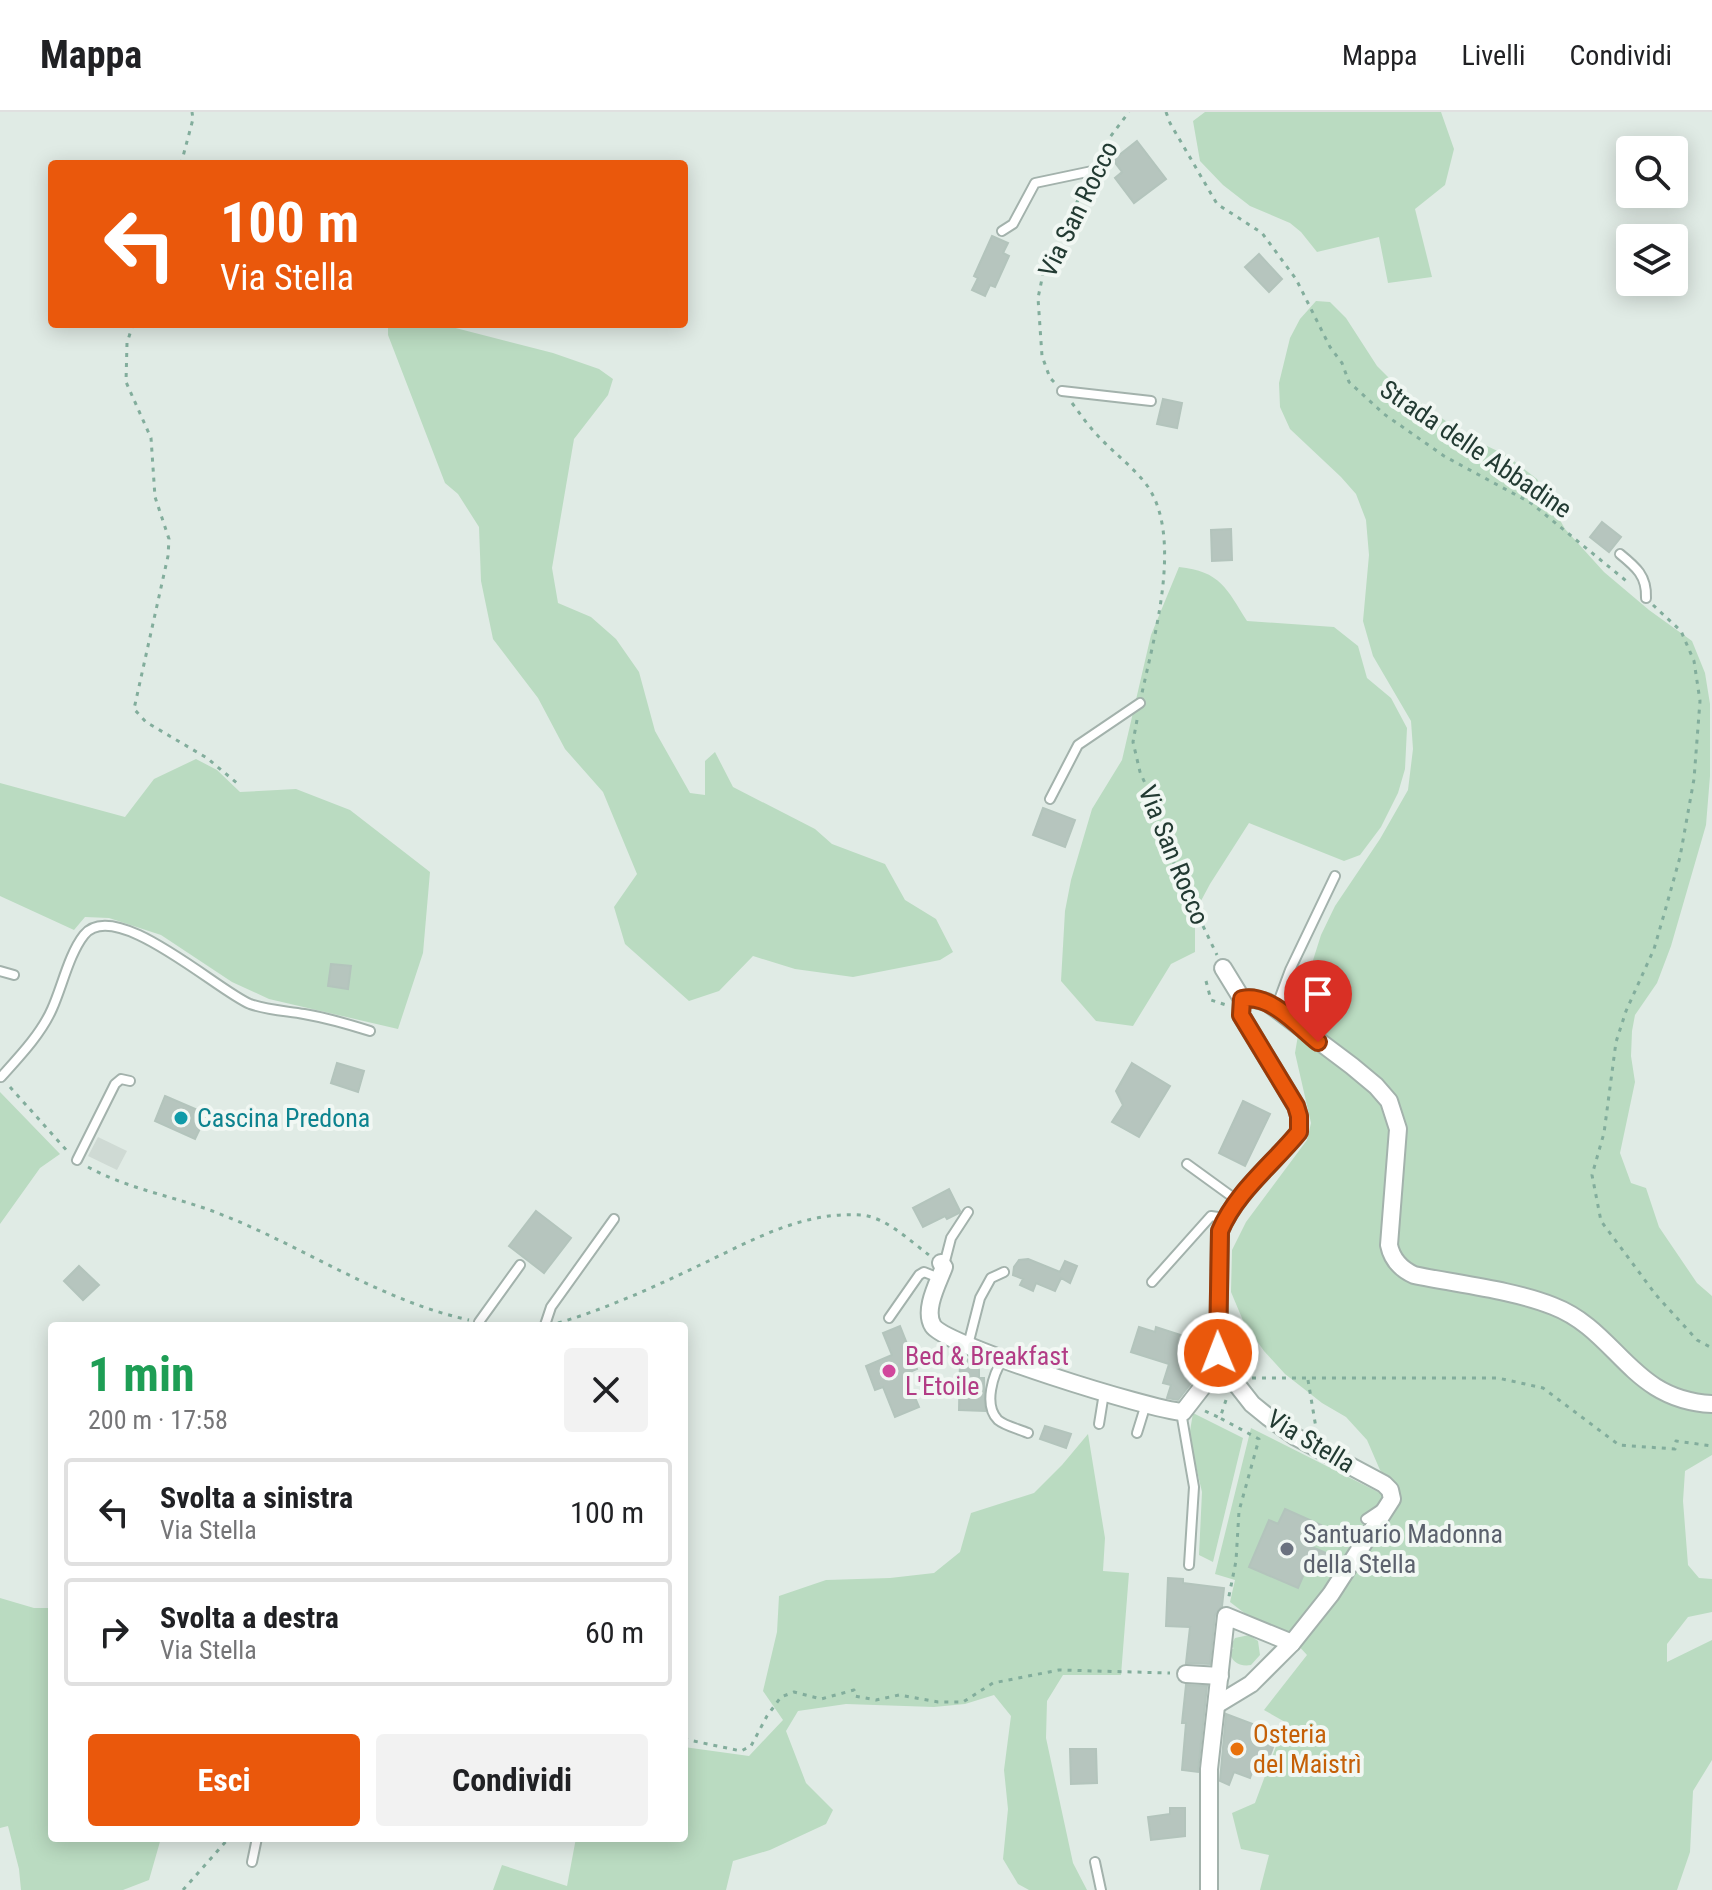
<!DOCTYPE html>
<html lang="it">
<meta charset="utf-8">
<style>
:root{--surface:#fff;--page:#f2f2f2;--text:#202124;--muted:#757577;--line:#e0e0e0;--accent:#ea580c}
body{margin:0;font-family:"Roboto Condensed",sans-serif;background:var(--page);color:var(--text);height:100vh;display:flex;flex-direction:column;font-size:30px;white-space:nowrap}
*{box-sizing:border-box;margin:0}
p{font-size:26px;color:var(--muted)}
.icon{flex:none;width:44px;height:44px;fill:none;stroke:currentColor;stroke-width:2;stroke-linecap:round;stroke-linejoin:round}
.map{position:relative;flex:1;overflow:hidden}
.sheet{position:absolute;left:48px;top:1210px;width:640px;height:520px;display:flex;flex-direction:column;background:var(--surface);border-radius:8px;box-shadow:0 4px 20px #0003}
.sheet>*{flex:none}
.hud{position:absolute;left:48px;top:48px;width:640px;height:168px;border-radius:8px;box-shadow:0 4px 20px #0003;background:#ea580c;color:#fff;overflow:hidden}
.tools{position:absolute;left:1616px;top:24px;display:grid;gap:16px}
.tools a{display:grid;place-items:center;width:72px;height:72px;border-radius:8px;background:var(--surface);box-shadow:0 4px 20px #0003;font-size:40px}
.pin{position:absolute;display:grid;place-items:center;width:68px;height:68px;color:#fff;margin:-82px -34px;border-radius:50% 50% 50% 0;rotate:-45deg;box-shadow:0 0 8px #0007}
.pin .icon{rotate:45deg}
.me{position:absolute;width:88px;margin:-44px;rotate:359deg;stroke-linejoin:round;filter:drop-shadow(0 0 6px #0008)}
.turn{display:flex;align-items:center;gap:28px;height:168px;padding:0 40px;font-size:36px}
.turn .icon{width:104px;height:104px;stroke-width:2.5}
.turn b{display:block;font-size:56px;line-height:68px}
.round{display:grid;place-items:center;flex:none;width:84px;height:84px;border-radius:8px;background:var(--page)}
.head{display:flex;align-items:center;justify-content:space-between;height:136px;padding:0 40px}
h1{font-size:48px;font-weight:700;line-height:60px;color:#1e9e55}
.cta{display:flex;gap:16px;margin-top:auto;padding:16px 40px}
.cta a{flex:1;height:92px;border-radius:8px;background:var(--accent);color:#fff;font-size:32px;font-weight:700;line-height:92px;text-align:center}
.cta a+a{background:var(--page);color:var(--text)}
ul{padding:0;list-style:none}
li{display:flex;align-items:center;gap:24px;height:108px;margin:0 16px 12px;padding:0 24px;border:4px solid var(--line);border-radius:8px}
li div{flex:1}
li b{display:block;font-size:30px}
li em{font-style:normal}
header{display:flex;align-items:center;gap:48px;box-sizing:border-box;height:112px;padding:0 40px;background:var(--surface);border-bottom:2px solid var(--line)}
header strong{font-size:38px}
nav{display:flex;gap:44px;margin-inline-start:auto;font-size:28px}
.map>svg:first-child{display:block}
.built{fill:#cfdad4}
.green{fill:#badbc1}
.building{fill:#b6c5be;stroke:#b3c4bc;stroke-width:2}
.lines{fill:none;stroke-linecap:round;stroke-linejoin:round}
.service-casing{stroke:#a3b2ac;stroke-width:12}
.minor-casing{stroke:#a3b2ac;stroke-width:20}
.path{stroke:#82ad9c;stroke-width:3;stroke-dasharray:4 6;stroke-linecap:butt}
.service{stroke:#fff;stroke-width:8}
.minor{stroke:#fff;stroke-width:16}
.route-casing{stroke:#983908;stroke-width:20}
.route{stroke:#ea580c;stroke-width:14}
.culture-dot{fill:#0f9aa8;stroke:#f1f7f3;stroke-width:3}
.hotel-dot{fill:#d1479c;stroke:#f1f7f3;stroke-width:3}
.worship-dot{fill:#6b7280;stroke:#f1f7f3;stroke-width:3}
.food-dot{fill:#e8710a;stroke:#f1f7f3;stroke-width:3}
.labels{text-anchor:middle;stroke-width:8;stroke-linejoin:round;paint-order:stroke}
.street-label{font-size:26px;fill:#223a32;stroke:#f1f7f3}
.culture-label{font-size:26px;fill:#0d838f;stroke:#f1f7f3;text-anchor:start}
.hotel-label{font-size:26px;fill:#b23c85;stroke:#f1f7f3;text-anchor:start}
.worship-label{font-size:26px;fill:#5b616d;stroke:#f1f7f3;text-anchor:start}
.food-label{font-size:26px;fill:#c56008;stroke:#f1f7f3;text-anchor:start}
</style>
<header>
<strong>Mappa</strong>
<nav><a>Mappa</a><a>Livelli</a><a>Condividi</a></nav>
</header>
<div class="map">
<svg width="1712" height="1778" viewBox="0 0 1712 1778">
<rect width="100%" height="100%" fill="#e0ebe5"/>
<path class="built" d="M98,1025L127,1039L117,1058L88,1044Z"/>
<g class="green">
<path d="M1205,0H1441L1454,37L1445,73L1415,97L1432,165L1388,171L1379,125L1317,140L1301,120L1290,111L1250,94L1223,73L1200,49L1193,9Z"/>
<path d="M1316,189L1330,190L1346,206L1377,254L1397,274L1468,325L1506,343L1537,367L1565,417L1604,460L1649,498L1692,529L1705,561L1710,592V664L1706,713L1671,834L1657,871L1635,903L1632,919L1631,944L1635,970L1620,1041L1631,1071L1646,1076L1659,1115L1697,1171L1712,1184V1343L1685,1359L1683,1389L1688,1453L1699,1466L1712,1467V1500L1688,1505L1667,1532V1550L1712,1528V1648L1693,1679L1690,1740L1677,1778H1260L1269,1743L1241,1737L1232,1701L1255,1691L1285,1610L1264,1598L1307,1543L1296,1531L1342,1471L1401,1384L1380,1358L1367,1328L1346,1305L1322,1291L1285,1262L1264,1239L1244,1211L1231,1180L1232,1138L1246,1110L1307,1028L1311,1011L1295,941L1308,864L1321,823L1335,794L1380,727L1408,678L1413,637L1411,609L1373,544L1363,509L1369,443L1366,408L1356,382L1341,365L1290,317L1280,295L1279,271L1290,226L1300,207Z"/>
<path d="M388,212H440L553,241L599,257L613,267L608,283L574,327L552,456L558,491L591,505L616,527L639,560L655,619L690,681L705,683V649L715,640L733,675L815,717L832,732L885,752L905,788L936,807L953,840L940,848L853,865L795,857L753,844L719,879L689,889L625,832L614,795L637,762L603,680L565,637L538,586L493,527L481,469L479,415L458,382L445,371L388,223Z"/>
<path d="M1179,455C1220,459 1227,477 1247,509L1334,515L1358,534L1367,566L1391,586L1407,616L1405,657L1398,681L1381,715L1360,743L1344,749L1249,711L1210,772L1195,800V840L1171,852L1133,914L1096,909L1061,869L1065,799L1071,768L1092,697L1122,648L1151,523Z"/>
<path d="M196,647L217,658L240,680L296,677L350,698L430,760L423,841L398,917L269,887L232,870L161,823L109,806L85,805L74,818L0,784V671L125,705L154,667Z"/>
<path d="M0,980L60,1042L40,1056L0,1112Z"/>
<path d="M1193,1301L1243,1326L1213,1450L1199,1443L1202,1380L1189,1325Z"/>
<path d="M1251,1316L1386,1384L1293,1524L1247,1503L1230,1490L1235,1468L1215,1462Z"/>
<path d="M1088,1322L1105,1426L1103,1459L1129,1461L1121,1563H1063L1047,1589L1046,1626L1073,1751L1087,1778H1029L1018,1772L1003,1747L1008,1697L1004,1658L1011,1604L994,1583L965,1592L934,1595L846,1592L798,1599L786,1619L806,1671L833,1698L826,1712L770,1738L733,1749L726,1778H493L502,1753L567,1774L576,1726H684V1635L749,1644L783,1608L763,1579L777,1520L779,1484L826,1468L890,1466L934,1461L960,1440L971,1401L1034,1381L1062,1353Z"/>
<path d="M0,1486L34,1496H52V1726H161L149,1768L123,1778H21L19,1757L8,1714L0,1716Z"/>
<path d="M1249,1523L1258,1529L1260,1543L1251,1553C1240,1555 1230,1550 1230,1538L1234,1536L1230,1535L1235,1526Z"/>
</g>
<g class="building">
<path d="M1137,29L1166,67L1134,91L1115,66L1122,60L1113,48Z"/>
<path d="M992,124L1008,131L1003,141L1009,144L995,175L990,173L985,184L972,178L978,166L974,164Z"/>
<path d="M1259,142L1282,167L1269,180L1245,155Z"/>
<path d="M1163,287L1182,291L1177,316L1157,312Z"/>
<path d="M1602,410L1621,425L1609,440L1590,425Z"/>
<path d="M1231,417L1232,448L1212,449L1211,418Z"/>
<path d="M1043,696L1075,708L1065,735L1033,723Z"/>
<path d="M331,852L351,854L348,877L328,874Z"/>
<path d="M337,951L364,959L358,980L331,971Z"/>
<path d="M1132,951L1170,974L1139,1025L1112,1010L1123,993L1116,979Z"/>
<path d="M165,984L207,1002L195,1027L155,1009Z"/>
<path d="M1243,989L1270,1002L1245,1054L1219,1041Z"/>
<path d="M949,1077L960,1099L959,1101L947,1107L945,1104L923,1115L913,1096Z"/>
<path d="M536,1099L571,1126L544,1161L509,1134Z"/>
<path d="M1028,1147L1060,1160L1065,1149L1077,1154L1070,1171L1061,1166L1055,1179L1036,1171L1033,1179L1020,1173L1023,1167L1013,1163L1014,1155L1019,1148Z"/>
<path d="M79,1154L99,1173L83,1188L64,1169Z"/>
<path d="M900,1214L917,1257L905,1262L919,1295L895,1305L883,1275L875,1278L866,1254L892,1243L883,1221Z"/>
<path d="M1139,1215L1155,1220L1156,1215L1205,1231L1192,1270L1178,1288L1167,1286L1171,1273L1163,1271L1169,1252L1131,1240Z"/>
<path d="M960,1246L979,1250V1266H984L985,1299L959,1298Z"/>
<path d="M1045,1314L1071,1322L1066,1336L1040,1327Z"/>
<path d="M1285,1397L1321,1413L1312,1435L1333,1444L1325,1464L1306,1457L1298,1476L1249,1455L1269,1408L1278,1412Z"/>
<path d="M1168,1466L1183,1467V1471L1224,1476L1222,1494L1215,1503L1210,1552L1186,1551L1190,1515L1166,1514Z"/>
<path d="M1186,1573L1207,1574L1198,1660L1182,1658L1186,1611H1182Z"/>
<path d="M1226,1602L1266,1617L1263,1625L1275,1630L1267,1651L1257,1647L1250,1666L1234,1660L1229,1673L1220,1669Z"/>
<path d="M1070,1637H1096L1097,1671L1071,1672Z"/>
<path d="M1170,1696H1185V1724L1151,1728L1148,1705L1170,1702Z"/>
</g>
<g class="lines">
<defs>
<g id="service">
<path d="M1002,119L1013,112L1035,71L1092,59"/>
<path d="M1062,279L1151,289"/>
<path d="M1620,442C1636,455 1647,464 1646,486"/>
<path d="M1050,687L1078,633L1140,591"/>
<path d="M0,859L14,863"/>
<path d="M1282,901L1280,885L1290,858L1335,764"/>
<path d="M1,965C19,945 41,922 52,897C62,875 69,842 84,823C115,784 219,880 250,892C267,898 287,899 304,902C327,906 348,912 370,919"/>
<path d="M77,1048L115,972L121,967L130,969"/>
<path d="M1187,1052L1238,1089"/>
<path d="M944,1153L951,1126L968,1100"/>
<path d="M1152,1170L1211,1104L1225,1106"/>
<path d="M889,1206L919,1163L924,1160L939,1166"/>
<path d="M479,1210L520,1153"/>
<path d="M545,1213L551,1195L614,1107"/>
<path d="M968,1233L980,1186L991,1166L1004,1160"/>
<path d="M1003,1247C993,1262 983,1293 998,1308C1005,1314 1019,1317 1028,1321"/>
<path d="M1181,1300L1194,1375L1189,1453"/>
<path d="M1099,1312L1104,1281"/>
<path d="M1137,1321L1146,1292"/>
<path d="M1366,1407L1381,1397"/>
<path d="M252,1750L257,1726"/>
<path d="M1095,1750L1101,1778"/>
</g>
<g id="minor">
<path d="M1223,856L1242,887"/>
<path d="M1242,887L1250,886L1267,890L1352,954L1376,974L1389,989L1398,1017L1389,1133C1392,1148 1401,1157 1414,1163C1457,1172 1513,1178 1553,1194C1618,1219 1630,1288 1712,1292"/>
<path d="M941,1151L944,1155C938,1171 923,1198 933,1214C948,1235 1151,1298 1183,1300L1207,1269L1218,1241"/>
<path d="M1186,1562L1220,1564"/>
<path d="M1218,1592L1251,1572L1292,1531L1331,1482L1392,1387L1390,1378L1384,1372L1296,1325L1268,1305L1252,1292L1234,1269L1218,1241L1220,1119C1236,1080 1273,1052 1299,1020V1004L1296,994L1241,903L1242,887"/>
<path d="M1209,1778V1657L1226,1504L1292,1531"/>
</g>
</defs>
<use href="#service" class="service-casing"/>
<use href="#minor" class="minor-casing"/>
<g class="path">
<path d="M1166,0L1170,11L1217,92L1262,121L1296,167L1330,235L1342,251L1349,270L1384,302L1444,344L1531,391L1630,472"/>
<path d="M1096,50L1104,33L1129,0"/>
<path d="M181,52L193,7L192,0"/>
<path d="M133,212L127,231L126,270L151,326L155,385L169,427L168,444L134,597L146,610L207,646L238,672"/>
<path d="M1054,270L1050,266L1042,244L1038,186L1043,162L1086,71"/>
<path d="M1072,291C1081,303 1089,315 1099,325C1114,341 1133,355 1146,372C1184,423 1154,525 1142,581"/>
<path d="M1653,493L1681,519L1694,549L1700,589L1694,667L1680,745L1665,799L1654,837L1626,899L1616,930L1604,1021L1592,1063L1601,1109L1656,1183L1697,1228L1712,1236"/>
<path d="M1137,608L1133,630L1140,660L1161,707L1176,758L1217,843"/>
<path d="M1206,869L1211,888L1226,893"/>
<path d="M10,975L69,1041"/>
<path d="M88,1055C128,1077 173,1084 215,1100C302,1133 378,1188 469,1208"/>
<path d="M558,1211C606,1197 654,1175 700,1153C751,1129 802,1099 861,1103C886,1105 910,1129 929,1143"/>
<path d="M493,1213L509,1214"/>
<path d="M1252,1266H1498L1543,1276L1619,1333L1675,1337L1676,1329L1712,1334"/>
<path d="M1308,1268L1316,1316"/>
<path d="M1226,1288L1220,1306L1259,1327L1239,1399L1236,1449L1228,1489"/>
<path d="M1205,1299L1220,1306"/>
<path d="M684,1627L741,1639L751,1634L767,1604L781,1585L794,1580L821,1587L854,1578L855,1584L876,1588L899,1583L938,1590H963L993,1571L1059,1558L1170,1561"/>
<path d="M183,1778L229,1726"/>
</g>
<use href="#service" class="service"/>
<use href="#minor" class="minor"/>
</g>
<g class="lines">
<defs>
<path id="route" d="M1218,1241L1220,1119C1236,1080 1273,1052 1299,1020V1004L1296,994L1241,903L1242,887C1270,881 1298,914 1318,930"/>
</defs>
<use href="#route" class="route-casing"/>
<use href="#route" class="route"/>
</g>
<circle class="culture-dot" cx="181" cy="1006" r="8"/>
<circle class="hotel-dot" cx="889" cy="1259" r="8"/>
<circle class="worship-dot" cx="1287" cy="1437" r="8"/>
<circle class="food-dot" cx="1237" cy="1637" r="8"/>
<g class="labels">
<g class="street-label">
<text transform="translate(1078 97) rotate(-64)" y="9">Via San Rocco</text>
<text transform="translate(1476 337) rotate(34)" y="9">Strada delle Abbadine</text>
<text transform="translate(1174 743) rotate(68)" y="9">Via San Rocco</text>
<text transform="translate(1311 1329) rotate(31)" y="9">Via Stella</text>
</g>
<g class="culture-label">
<text x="197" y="1015">Cascina Predona</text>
</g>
<g class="hotel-label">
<text x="905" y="1253">Bed &amp; Breakfast<tspan x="905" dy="30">L'Etoile</tspan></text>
</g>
<g class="worship-label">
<text x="1303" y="1431">Santuario Madonna<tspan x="1303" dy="30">della Stella</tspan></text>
</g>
<g class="food-label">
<text x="1253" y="1631">Osteria<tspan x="1253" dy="30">del Maistrì</tspan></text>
</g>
</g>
</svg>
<div class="tools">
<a><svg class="icon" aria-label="search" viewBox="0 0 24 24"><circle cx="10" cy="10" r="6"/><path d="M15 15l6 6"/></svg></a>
<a><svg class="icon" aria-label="layers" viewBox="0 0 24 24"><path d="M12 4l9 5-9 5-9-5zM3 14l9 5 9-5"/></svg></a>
</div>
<div class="pin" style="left:1318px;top:930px;background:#d93025"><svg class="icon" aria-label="arrive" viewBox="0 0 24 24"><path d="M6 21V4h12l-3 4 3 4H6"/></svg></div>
<svg class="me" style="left:1218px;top:1241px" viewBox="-20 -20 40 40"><circle r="17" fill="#ea580c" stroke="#fff" stroke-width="3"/><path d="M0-11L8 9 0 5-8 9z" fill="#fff"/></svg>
<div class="hud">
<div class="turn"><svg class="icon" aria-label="left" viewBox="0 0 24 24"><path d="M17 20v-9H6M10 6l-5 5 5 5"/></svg><div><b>100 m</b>Via Stella</div></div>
</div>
<section class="sheet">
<div class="head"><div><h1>1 min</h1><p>200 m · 17:58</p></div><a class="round"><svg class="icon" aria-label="close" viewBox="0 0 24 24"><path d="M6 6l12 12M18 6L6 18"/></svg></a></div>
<ul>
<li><svg class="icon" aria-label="left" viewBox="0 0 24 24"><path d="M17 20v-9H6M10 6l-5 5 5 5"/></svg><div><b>Svolta a sinistra</b><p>Via Stella</p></div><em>100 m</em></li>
<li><svg class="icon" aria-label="right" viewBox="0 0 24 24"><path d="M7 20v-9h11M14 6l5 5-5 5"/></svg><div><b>Svolta a destra</b><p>Via Stella</p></div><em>60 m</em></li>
</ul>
<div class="cta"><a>Esci</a><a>Condividi</a></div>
</section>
</div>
